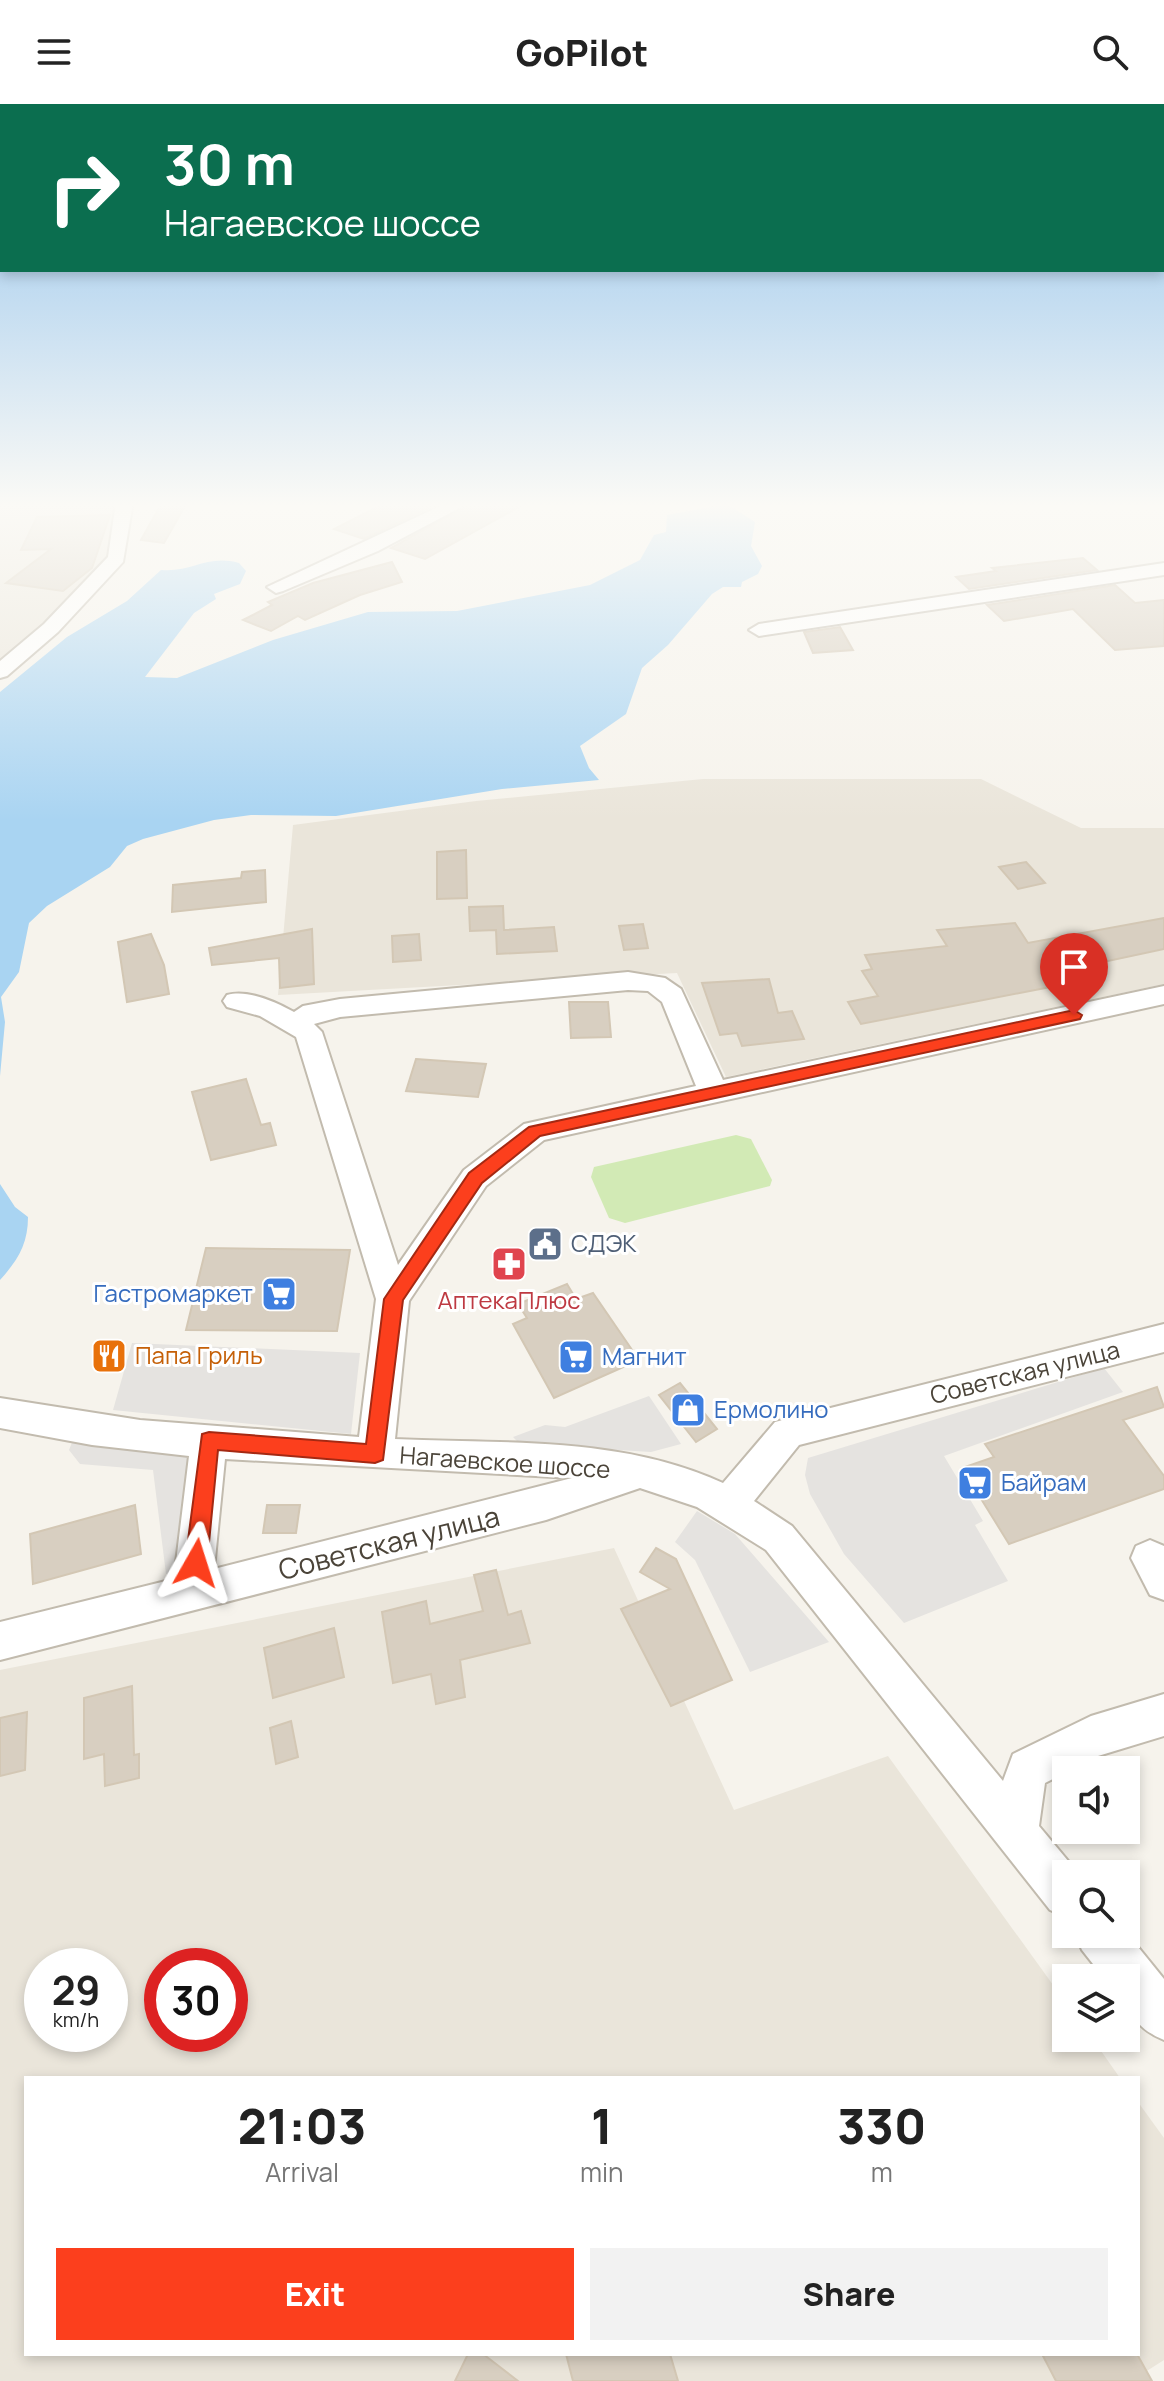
<!DOCTYPE html>
<meta charset="utf-8">
<style>
:root{--surface:#fff;--page:#f2f2f2;--text:#222;--muted:#767676;--accent:#fc3f1d}
body{margin:0;font-family:Manrope,sans-serif;background:var(--page);color:var(--text);height:100vh;display:flex;flex-direction:column;font-size:30px;white-space:nowrap}
*{box-sizing:border-box;margin:0}
p{font-size:26px;color:var(--muted)}
.icon{flex:none;width:44px;height:44px;fill:none;stroke:currentColor;stroke-width:2;stroke-linecap:round;stroke-linejoin:round}
.map{position:relative;flex:1;overflow:hidden}
.sheet{position:absolute;left:24px;top:1972px;width:1116px;height:280px;display:flex;flex-direction:column;background:var(--surface);border-radius:0px;box-shadow:0 4px 12px #0003}
.sheet>*{flex:none}
.guide{position:absolute;left:0px;top:0px;width:1164px;height:168px;box-shadow:0 4px 12px #0003;background:#0b6e4f;color:#fff;overflow:hidden}
.tools{position:absolute;left:1052px;top:1652px;display:grid;gap:16px}
.tools a{display:grid;place-items:center;width:88px;height:88px;border-radius:0px;background:var(--surface);box-shadow:0 4px 12px #0003;font-size:40px}
.speed{position:absolute;left:24px;top:1844px;display:flex;gap:16px;font-size:40px;font-weight:700;text-align:center}
.speed>*{display:grid;place-content:center;width:104px;height:104px;border-radius:50%;background:var(--surface);box-shadow:0 4px 12px #0003;line-height:1}
.speed small{font-size:20px;font-weight:400}
.speed .limit{border:12px solid #d22;background:#fff;color:#111}
.pin{position:absolute;display:grid;place-items:center;width:68px;height:68px;color:#fff;margin:-82px -34px;border-radius:50% 50% 50% 0;rotate:-45deg;box-shadow:0 0 8px #0007}
.pin .icon{rotate:45deg}
.me{position:absolute;width:88px;margin:-44px;rotate:6deg;stroke-linejoin:round;filter:drop-shadow(0 0 6px #0008)}
.turn{display:flex;align-items:center;gap:28px;height:168px;padding:0 32px;font-size:36px}
.turn .icon{width:104px;height:104px;stroke-width:2.5}
.turn b{display:block;font-size:56px;line-height:68px}
.eta{display:flex;justify-content:space-evenly;align-items:center;height:136px;text-align:center}
.eta b{font-size:48px;font-weight:800;line-height:56px}
.primary-button{display:flex;gap:16px;margin-top:auto;padding:16px 32px}
.primary-button a{flex:1;height:92px;border-radius:0px;background:var(--accent);color:#fff;font-size:32px;font-weight:800;line-height:92px;text-align:center}
.primary-button a+a{background:var(--page);color:var(--text)}
header{display:flex;justify-content:space-between;align-items:center;height:104px;padding:0 32px;background:var(--surface);font-size:36px;font-weight:800}
.map>svg:first-child{display:block}
.residential{fill:#eae5da;fill-rule:evenodd}
.green{fill:#d2eab5}
.parking{fill:#e5e3e0}
.water{fill:#a9d4f2}
.building{fill:#d8cfc1;stroke:#d3c7b4;stroke-width:2}
.lines{fill:none;stroke-linecap:round;stroke-linejoin:round}
.minor-casing{stroke:#c2bbae;stroke-width:4}
.minor{fill:#fff;fill-rule:evenodd}
.route{fill:#fc3f1d;stroke:#a42913;stroke-width:2}
.labels{text-anchor:middle;stroke-width:6;stroke-linejoin:round;paint-order:stroke}
.service-label{font-size:24px;fill:#4e5e75;stroke:#fff;text-anchor:start}
.shop-label{font-size:24px;fill:#366cbe;stroke:#fff;text-anchor:start}
.health-label{font-size:24px;fill:#be3a42;stroke:#fff}
.food-label{font-size:24px;fill:#c56008;stroke:#fff;text-anchor:start}
.street-label{font-size:24px;fill:#4b4439;stroke:#fff}
.near-street-label{font-size:28px;fill:#4b4439;stroke:#fff}
</style>
<header><svg class="icon" aria-label="menu" viewBox="0 0 24 24"><path d="M4 6h16M4 12h16M4 18h16"/></svg>GoPilot<svg class="icon" aria-label="search" viewBox="0 0 24 24"><circle cx="10" cy="10" r="6"/><path d="M15 15l6 6"/></svg></header>
<div class="map">
<svg width="1164" height="2277" viewBox="0 0 1164 2277">
<rect width="100%" height="100%" fill="#f6f3ec"/>
<g class="residential">
<path d="M0,398H115L116,405L110,447L103,462L49,517L0,560Z"/>
<path d="M703,675H981L1081,724H1164V880L726,973L677,869L278,891L293,721L476,697Z"/>
<path d="M614,1444L734,1706L888,1652L1066,1899V1934H1092L1120,1974H26V2250H1138V1998L1164,2034V2256L1131,2277H0V1566ZM42,1862H110V1930H42ZM162,1862H230V1930H162Z"/>
</g>
<path class="green" d="M736,1031L751,1035L772,1076L770,1082L625,1119L609,1114L591,1073L594,1063Z"/>
<g class="parking">
<path d="M132,1239L360,1249L351,1330L113,1306Z"/>
<path d="M1104,1264L1123,1288L944,1352L983,1417L975,1421L1008,1477L904,1519L844,1450L810,1390L805,1371L808,1354Z"/>
<path d="M649,1292L681,1340L651,1348L520,1340L513,1333L545,1321L565,1323Z"/>
<path d="M73,1336L191,1351L183,1468L166,1470L153,1366L80,1360L69,1346Z"/>
<path d="M697,1407L735,1430L829,1538L750,1568L695,1456L675,1438Z"/>
</g>
<g class="water">
<path d="M727,400L755,418L751,442L762,462L758,470L742,478L741,483H723L712,490L668,541L642,564L626,610L580,642L589,664L599,676L502,685L336,712L251,711L214,716L143,735L127,742L110,763L47,802L29,819L19,868L1,893L5,918L0,972V588L67,533L127,497L161,466C191,469 207,450 239,459L246,467L240,480L214,490L216,495L194,509L145,573L177,574L273,536L368,508L457,507L590,481L640,456L654,431L666,428L667,411Z"/>
<path d="M0,1080L15,1103L28,1113C28,1140 18,1156 0,1176Z"/>
</g>
<g class="building">
<path d="M387,398H441L364,435L334,425Z"/>
<path d="M474,398H528L425,455L391,444Z"/>
<path d="M160,402H185L164,439L141,436Z"/>
<path d="M110,411L92,464L63,487L6,479L51,445L21,446L37,413Z"/>
<path d="M1083,454L1097,466L969,485L956,473L996,467L992,464Z"/>
<path d="M392,458L402,478L360,491L305,516L298,512L271,527L243,516L272,501L268,498L313,479Z"/>
<path d="M1115,481L1135,499L1164,496V542L1115,546L1073,505L1004,517L987,501Z"/>
<path d="M840,523L853,546L813,549L804,528Z"/>
<path d="M466,746L467,794L437,795V748Z"/>
<path d="M1026,758L1045,779L1018,785L999,763Z"/>
<path d="M265,766L266,798L172,808L173,781L241,774L242,768Z"/>
<path d="M503,802L504,826L554,823L557,847L497,850L496,826L470,827L469,803Z"/>
<path d="M1164,814V845L1075,864L1086,876L861,920L848,898L878,892L862,867L872,865L865,851L947,842L937,826L1015,819L1028,839Z"/>
<path d="M643,820L648,844L624,846L619,822Z"/>
<path d="M312,825L314,880L280,884L279,854L212,861L209,844Z"/>
<path d="M151,830L164,861L169,890L127,898L118,838Z"/>
<path d="M419,830L421,856L393,858L392,832Z"/>
<path d="M769,875L778,909L792,907L804,935L742,942L737,929L720,931L702,879Z"/>
<path d="M569,898H608L611,933L571,934Z"/>
<path d="M416,955L486,960L478,993L406,987Z"/>
<path d="M246,975L261,1021L270,1019L276,1041L211,1056L192,988Z"/>
<path d="M206,1144L350,1146L337,1227L186,1226Z"/>
<path d="M567,1180L576,1195L593,1189L639,1256L554,1294L513,1220L527,1214L518,1200Z"/>
<path d="M680,1279L717,1325L696,1338L659,1291Z"/>
<path d="M1157,1283L1164,1303L1123,1316L1164,1372V1385L1009,1440L962,1364L994,1353L985,1340Z"/>
<path d="M135,1401L141,1450L33,1480L30,1430Z"/>
<path d="M267,1401H300L296,1429H263Z"/>
<path d="M656,1444L676,1455L732,1576L671,1602L621,1505L670,1485L640,1468Z"/>
<path d="M496,1466L508,1511L521,1507L530,1539L460,1556L465,1593L436,1600L431,1570L393,1579L382,1508L426,1497L430,1520L483,1507L474,1471Z"/>
<path d="M334,1524L344,1573L273,1594L264,1544Z"/>
<path d="M132,1582L134,1651L139,1650V1674L105,1682L104,1650L84,1655V1594Z"/>
<path d="M27,1608L25,1666L0,1672V1614Z"/>
<path d="M291,1617L298,1653L276,1660L270,1624Z"/>
<path d="M468,2250H483L518,2277H455Z"/>
<path d="M566,2250H670L678,2277H573Z"/>
<path d="M1042,2250H1137L1152,2277H1056Z"/>
</g>
<g class="lines">
<defs>
<g id="minor">
<path d="M116,398H133L123,458L58,528L7,572L0,574V557L44,520L108,453Z"/>
<path d="M449,398H471L378,447L283,487L276,489L267,483Z"/>
<path d="M1164,459V471L759,532L749,526L759,520Z"/>
<path d="M628,868L665,874L681,885L723,976L1164,882V900L544,1036L486,1082L409,1197L395,1335C505,1340 621,1332 723,1379L775,1318L1164,1220V1248L799,1341L754,1397L792,1422L1003,1677L1013,1650L1091,1612L1164,1590V1632L1098,1652L1045,1679L1039,1722L1079,1770H1066V1813L1050,1806L766,1446L697,1403L640,1384L546,1416L0,1556V1518L174,1475L189,1352L92,1341L0,1324V1294L140,1316L359,1333L376,1195L296,933L260,912L227,903L223,897L227,891C248,885 276,898 294,908L303,902L340,895ZM628,886L648,887L662,898L696,982L524,1020L464,1066L398,1161L322,928L314,920L340,913ZM225,1355L572,1374L214,1465Z"/>
<path d="M1150,1436L1164,1442V1496L1150,1491L1131,1454L1136,1442Z"/>
<path d="M1126,1828L1164,1875V1936C1133,1923 1126,1906 1126,1874H1104L1082,1846L1075,1830Z"/>
</g>
</defs>
<use href="#minor" class="minor-casing"/>
<use href="#minor" class="minor"/>
</g>
<linearGradient id="sky" x2="0" y2="1"><stop stop-color="#8fc1ec"/><stop offset="0.56" stop-color="#fbfaf6"/><stop offset="1" stop-color="#fbfaf6" stop-opacity="0"/></linearGradient>
<rect width="1164" height="717" fill="url(#sky)"/>
<path class="route" d="M1074,906L1082,911L1080,915L540,1032L482,1079L403,1196L383,1356L375,1359L218,1346L207,1459L203,1466L196,1469L188,1466L185,1459L202,1330L209,1328L366,1340L384,1195L469,1069L529,1023Z"/>
<defs>
<symbol id="civic-square" viewBox="-11 -11 22 22"><rect x="-9" y="-9" width="18" height="18" rx="4" fill="#5c6f8a" stroke="#fff"/><path d="M-.6-6.5H3V-4.5H.6V-3L4-1V1h2V6H-6V1h2V-1L-.6-3ZM-1.2 2.5V6h2.4V2.5Z" fill="#fff"/></symbol>
<symbol id="pharmacy-square" viewBox="-11 -11 22 22"><rect x="-9" y="-9" width="18" height="18" rx="4" fill="#e0444e" stroke="#fff"/><path d="M-2-6h4v4h4v4h-4v4h-4v-4h-4v-4h4Z" fill="#fff"/></symbol>
<symbol id="supermarket-square" viewBox="-11 -11 22 22"><rect x="-9" y="-9" width="18" height="18" rx="4" fill="#3f7fe0" stroke="#fff"/><path d="M-6-5.5h2.5l.6 2H6L4.5 2H-2.5L-4.4-4H-6ZM-1.5 3.2a1.3 1.3 0 1 0 .1 0ZM3 3.2a1.3 1.3 0 1 0 .1 0Z" fill="#fff"/></symbol>
<symbol id="restaurant-square" viewBox="-11 -11 22 22"><rect x="-9" y="-9" width="18" height="18" rx="4" fill="#e8710a" stroke="#fff"/><path d="M-5-6h1v4h1v-4h1v4h1v-4h1v5L-1.5 .5V6h-2V.5L-5-1ZM5-6V6H3V1.5H1.5Q1.5-4 5-6Z" fill="#fff"/></symbol>
<symbol id="shop-square" viewBox="-11 -11 22 22"><rect x="-9" y="-9" width="18" height="18" rx="4" fill="#3f7fe0" stroke="#fff"/><path d="M-5-2.5h2.3a2.7 3.5 0 0 1 5.4 0H5L5.5 6h-11ZM-1.5-2.5h3a1.5 2.3 0 0 0-3 0Z" fill="#fff"/></symbol>
</defs>
<g fill-rule="evenodd">
<use href="#civic-square" x="525" y="1120" width="40" height="40"/>
<use href="#pharmacy-square" x="489" y="1140" width="40" height="40"/>
<use href="#supermarket-square" x="259" y="1170" width="40" height="40"/>
<use href="#restaurant-square" x="89" y="1232" width="40" height="40"/>
<use href="#supermarket-square" x="556" y="1233" width="40" height="40"/>
<use href="#shop-square" x="668" y="1286" width="40" height="40"/>
<use href="#supermarket-square" x="955" y="1359" width="40" height="40"/>
</g>
<g class="labels">
<g class="service-label">
<text x="571" y="1148">СДЭК</text>
</g>
<g class="shop-label">
<text x="253" y="1198" text-anchor="end">Гастромаркет</text>
<text x="602" y="1261">Магнит</text>
<text x="714" y="1314">Ермолино</text>
<text x="1001" y="1387">Байрам</text>
</g>
<g class="health-label">
<text x="509" y="1205">АптекаПлюс</text>
</g>
<g class="food-label">
<text x="135" y="1260">Папа Гриль</text>
</g>
<g class="street-label">
<text transform="translate(1025 1269) rotate(-14)" y="8">Советская улица</text>
<text transform="translate(505 1359) rotate(4)" y="8">Нагаевское шоссе</text>
</g>
<g class="near-street-label">
<text transform="translate(389 1439) rotate(-14)" y="10">Советская улица</text>
</g>
</g>
</svg>
<div class="tools">
<a><svg class="icon" aria-label="sound" viewBox="0 0 24 24"><path d="M4 9h4l5-4v14l-5-4H4zM17 9q2 3 0 6"/></svg></a>
<a><svg class="icon" aria-label="search" viewBox="0 0 24 24"><circle cx="10" cy="10" r="6"/><path d="M15 15l6 6"/></svg></a>
<a><svg class="icon" aria-label="layers" viewBox="0 0 24 24"><path d="M12 4l9 5-9 5-9-5zM3 14l9 5 9-5"/></svg></a>
</div>
<div class="speed"><div>29<small>km/h</small></div><div class="limit">30</div></div>
<div class="pin" style="left:1074px;top:911px;background:#d93025"><svg class="icon" aria-label="arrive" viewBox="0 0 24 24"><path d="M6 21V4h12l-3 4 3 4H6"/></svg></div>
<svg class="me" style="left:196px;top:1459px" viewBox="-20 -20 40 40"><path d="M0-17L14 15 0 8-14 15z" fill="#fc3f1d" stroke="#fff" stroke-width="4"/></svg>
<div class="guide">
<div class="turn"><svg class="icon" aria-label="right" viewBox="0 0 24 24"><path d="M7 20v-9h11M14 6l5 5-5 5"/></svg><div><b>30 m</b>Нагаевское шоссе</div></div>
</div>
<section class="sheet">
<div class="eta">
<div><b>21:03</b><p>Arrival</p></div>
<div><b>1</b><p>min</p></div>
<div><b>330</b><p>m</p></div>
</div>
<div class="primary-button"><a>Exit</a><a>Share</a></div>
</section>
</div>
